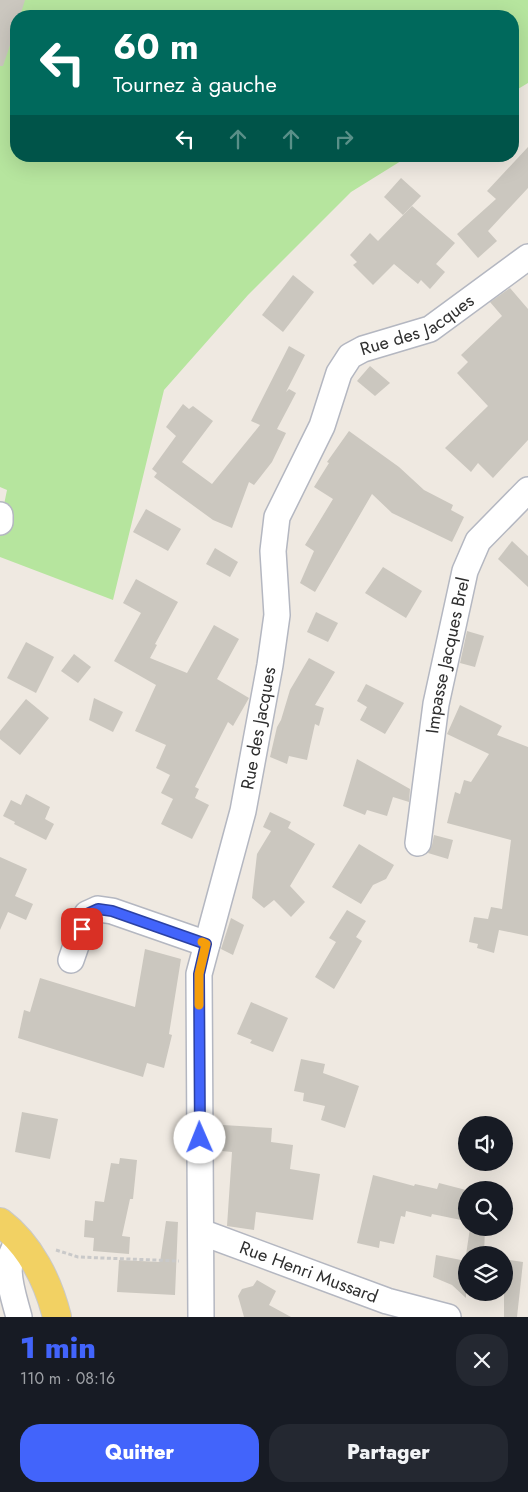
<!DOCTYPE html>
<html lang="fr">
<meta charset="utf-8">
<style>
:root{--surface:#171b24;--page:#242831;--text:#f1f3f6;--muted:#9ea1a6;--accent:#4264fb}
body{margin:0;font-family:Jost,sans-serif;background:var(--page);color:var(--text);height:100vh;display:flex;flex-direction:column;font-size:19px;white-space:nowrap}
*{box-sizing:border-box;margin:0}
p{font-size:16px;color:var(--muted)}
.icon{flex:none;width:28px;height:28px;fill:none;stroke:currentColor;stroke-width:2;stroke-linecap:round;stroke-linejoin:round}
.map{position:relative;height:1317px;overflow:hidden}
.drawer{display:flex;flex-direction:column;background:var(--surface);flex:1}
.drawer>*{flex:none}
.top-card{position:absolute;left:10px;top:10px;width:509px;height:152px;border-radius:20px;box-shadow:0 5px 20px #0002;background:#00695c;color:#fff;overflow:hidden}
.controls{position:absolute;left:458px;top:1116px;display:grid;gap:10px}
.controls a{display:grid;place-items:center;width:55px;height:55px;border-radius:50%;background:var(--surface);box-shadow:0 5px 20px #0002;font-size:25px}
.pin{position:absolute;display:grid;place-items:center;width:42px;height:42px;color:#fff;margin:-21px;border-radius:10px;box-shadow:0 2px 8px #0006}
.me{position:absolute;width:55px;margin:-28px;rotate:359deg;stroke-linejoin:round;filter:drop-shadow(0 0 4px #0008)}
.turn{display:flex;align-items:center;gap:18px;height:105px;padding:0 20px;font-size:22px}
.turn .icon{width:65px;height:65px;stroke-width:2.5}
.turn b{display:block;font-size:35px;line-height:42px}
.lanes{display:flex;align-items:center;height:48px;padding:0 20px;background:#0003;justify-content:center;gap:25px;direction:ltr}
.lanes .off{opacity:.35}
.round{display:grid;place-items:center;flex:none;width:52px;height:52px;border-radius:20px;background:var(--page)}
.overview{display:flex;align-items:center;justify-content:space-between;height:85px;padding:0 20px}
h1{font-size:30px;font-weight:800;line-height:38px;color:var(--accent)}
.action{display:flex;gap:10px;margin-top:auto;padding:10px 20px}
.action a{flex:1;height:58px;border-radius:20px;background:var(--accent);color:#fff;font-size:20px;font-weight:800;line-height:58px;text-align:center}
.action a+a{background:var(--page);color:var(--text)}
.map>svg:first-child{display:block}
.green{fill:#b6e59e}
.building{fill:#cbc7bf}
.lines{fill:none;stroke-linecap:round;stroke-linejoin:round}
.minor-casing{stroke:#b4b7c1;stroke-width:28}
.major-casing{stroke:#c9c9c9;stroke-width:30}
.path{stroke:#c9c9c9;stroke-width:3;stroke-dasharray:4 2.5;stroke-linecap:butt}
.minor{stroke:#fff;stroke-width:25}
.major{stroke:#f2d163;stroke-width:28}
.route-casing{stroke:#2b41a3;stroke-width:12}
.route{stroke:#4264fb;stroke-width:9}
.slow{stroke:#f59e0b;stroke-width:9}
.labels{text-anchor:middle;stroke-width:4;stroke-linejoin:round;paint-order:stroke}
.street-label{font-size:18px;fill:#2e2e2e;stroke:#fff}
</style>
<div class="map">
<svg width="528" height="1317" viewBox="0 0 528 1317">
<rect width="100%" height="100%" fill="#efe9e1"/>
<path class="green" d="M0,0H528V83L513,92L512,16H16V156H409L351,192L248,295L164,390L113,600L0,557V524L7,490L0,487Z"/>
<g class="building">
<path d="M0,0H25L20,16H16V27L3,66H0Z"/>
<path d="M528,147V188L488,231L497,241L478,258L457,234L496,199L487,191Z"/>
<path d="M401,178L421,196L403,215L384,197Z"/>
<path d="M412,206L455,243L436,264L445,272L430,289L421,280L418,284L394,264L373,285L353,265L357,262L350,255L370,233L378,241Z"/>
<path d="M293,275L314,292L283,332L262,315Z"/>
<path d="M510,288L528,309V440L493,478L478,463L471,472L445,448L488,406L457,373L468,362L461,355L502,316L490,302Z"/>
<path d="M289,346L305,355L286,392L289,389L296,393L277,429L286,433L272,462L254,485L249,482L232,528L213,520L154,477L157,473L152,469L176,436L166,427L183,404L189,409L193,406L213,421L182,462L212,484L260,425L251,421Z"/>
<path d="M370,366L390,383L375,396L357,381Z"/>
<path d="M349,431L399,467L424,490L453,505L451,510L464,517L452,542L392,513L372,494L315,592L300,583L314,551L305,545L333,499L314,487L329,463L327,462Z"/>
<path d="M146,509L181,529L168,551L133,532Z"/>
<path d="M512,541L528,556V587L498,559Z"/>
<path d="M215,548L238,562L230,577L206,564Z"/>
<path d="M383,567L422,591L406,618L365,593Z"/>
<path d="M136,579L178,602L155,644L157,645L150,658L187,673L214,625L239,639L217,679L249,698L233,726L228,722L195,787L199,789L195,798L209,805L192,839L161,824L173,799L161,793L170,775L156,768L166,745L135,731L156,685L114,661L141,613L123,603Z"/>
<path d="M316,612L338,623L328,642L307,632Z"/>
<path d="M467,631L484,636L475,667L460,663Z"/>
<path d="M26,642L54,657L36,693L7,678Z"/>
<path d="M74,654L91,667L78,683L61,671Z"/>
<path d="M309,658L335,672L315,705L324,708L319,726L315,724L307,760L289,756L287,764L270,757L277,727L281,720L290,690Z"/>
<path d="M366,684L404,703L385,734L360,720L367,707L357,701Z"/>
<path d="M94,698L123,712L113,732L89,720Z"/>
<path d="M26,699L49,718L20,755L0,739V731Z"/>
<path d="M460,705L502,726L497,735L528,747V936L499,930L494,953L477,948L478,944L469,942L474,917L488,919L491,907L502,909L511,840L447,823L455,792L460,794L464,780L471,782L489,754L447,734Z"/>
<path d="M357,759L410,789L409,802L393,797L387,816L367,810L365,815L343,806Z"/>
<path d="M26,794L50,807L45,819L54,824L46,840L14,824L15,822L3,816L11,800L21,805Z"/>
<path d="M270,812L291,822L288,828L315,844L290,886L305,902L291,917L274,900L264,908L252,898L257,854L271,831L263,827Z"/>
<path d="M434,835L453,840L448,859L428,853L432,845Z"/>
<path d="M359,844L394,865L386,879L373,885L361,904L332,887Z"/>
<path d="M0,857L27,869L15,896L33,904L26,920L8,912L0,930Z"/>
<path d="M347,910L366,921L356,937L362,941L334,989L315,977L336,942L329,938Z"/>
<path d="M231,918L244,925L233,955L221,949Z"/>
<path d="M145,949L181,959L169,1034L172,1035L164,1068L147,1063L143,1077L18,1038L24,1010L30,1012L40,978L135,1007Z"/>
<path d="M251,1002L288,1018L273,1052L250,1043L252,1040L237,1034Z"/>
<path d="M301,1059L325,1064L323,1073L359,1086L345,1128L321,1120L325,1106L303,1101L304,1093L294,1091Z"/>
<path d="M22,1112L58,1119L50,1159L15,1152Z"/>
<path d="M223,1125L272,1128L271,1142L293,1145L290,1169L320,1174L313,1220L256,1212L254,1230L227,1226L232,1152L222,1151Z"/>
<path d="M120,1158L137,1160L133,1199H130L122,1236L130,1237L129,1254L93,1251L94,1238L84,1237L85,1220L93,1221L95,1201L104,1202L111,1163L119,1164Z"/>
<path d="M373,1175L414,1186L415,1184L437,1189L439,1183L466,1190V1221L432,1214L431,1217L406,1211L405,1217L401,1216L394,1244L380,1241L379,1248L357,1243Z"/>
<path d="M166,1221L178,1222L175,1295L117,1292L119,1260L160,1262Z"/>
<path d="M470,1228H485L484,1255H466Z"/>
<path d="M436,1255L466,1261V1298L452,1285L433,1277Z"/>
<path d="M504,1259L523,1262L517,1317H504Z"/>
<path d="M257,1280L276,1291L269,1305L291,1317H244L238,1296L242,1289L253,1286Z"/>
</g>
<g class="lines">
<defs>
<g id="minor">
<path d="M0,515V522"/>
<path id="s1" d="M418,843L436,704L465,571L478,541L528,490"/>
<path d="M71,960L87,914L98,909L112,911L207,944"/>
<path id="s2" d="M201,1232L387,1301L448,1317"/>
<path d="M19,1317C12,1290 1,1265 19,1240"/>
<path id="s3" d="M201,1317L199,974L243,811L270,665L277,615L273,551L277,517L322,426L339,373L350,356L363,349L430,329L528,257"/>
</g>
<path id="major" d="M0,1222C30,1245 48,1281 57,1317"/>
</defs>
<use href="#minor" class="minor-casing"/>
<use href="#major" class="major-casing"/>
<path class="path" d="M56,1250L78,1257L179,1261"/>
<use href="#minor" class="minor"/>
<use href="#major" class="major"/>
</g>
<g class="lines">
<defs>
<path id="route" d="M82,929L87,914L98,909L112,911L206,944L199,974L200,1138"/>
</defs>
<use href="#route" class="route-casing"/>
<use href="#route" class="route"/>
<path class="slow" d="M199,1005V974L206,944L202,942"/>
</g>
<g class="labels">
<g class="street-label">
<text dy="6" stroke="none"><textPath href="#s3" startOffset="1061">Rue des Jacques</textPath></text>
<text dy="6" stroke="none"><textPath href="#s1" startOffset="190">Impasse Jacques Brel</textPath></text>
<text dy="6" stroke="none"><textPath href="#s3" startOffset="596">Rue des Jacques</textPath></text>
<text dy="6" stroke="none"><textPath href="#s2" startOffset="115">Rue Henri Mussard</textPath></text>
</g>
</g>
</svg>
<div class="controls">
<a><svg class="icon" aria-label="sound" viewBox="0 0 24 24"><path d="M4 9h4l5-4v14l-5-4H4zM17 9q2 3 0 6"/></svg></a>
<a><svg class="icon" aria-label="search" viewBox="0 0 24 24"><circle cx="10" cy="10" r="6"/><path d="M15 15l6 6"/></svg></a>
<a><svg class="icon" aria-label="layers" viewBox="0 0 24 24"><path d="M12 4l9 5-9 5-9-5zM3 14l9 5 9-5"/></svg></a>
</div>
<div class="pin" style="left:82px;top:929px;background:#d93025"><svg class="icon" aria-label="arrive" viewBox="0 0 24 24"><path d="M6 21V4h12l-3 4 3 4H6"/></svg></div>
<svg class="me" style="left:200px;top:1138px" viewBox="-20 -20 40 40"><circle r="19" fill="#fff"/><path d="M0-13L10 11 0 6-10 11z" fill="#4264fb"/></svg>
<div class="top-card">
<div class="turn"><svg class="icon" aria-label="left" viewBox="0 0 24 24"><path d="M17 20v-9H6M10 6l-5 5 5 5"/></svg><div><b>60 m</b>Tournez à gauche</div></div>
<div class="lanes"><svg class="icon" aria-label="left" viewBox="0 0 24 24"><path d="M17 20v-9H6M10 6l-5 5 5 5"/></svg><svg class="icon off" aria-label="ahead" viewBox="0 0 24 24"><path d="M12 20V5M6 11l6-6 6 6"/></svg><svg class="icon off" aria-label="ahead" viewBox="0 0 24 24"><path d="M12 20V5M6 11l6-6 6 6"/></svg><svg class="icon off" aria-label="right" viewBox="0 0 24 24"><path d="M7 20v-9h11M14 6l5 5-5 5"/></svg></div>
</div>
</div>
<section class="drawer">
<div class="overview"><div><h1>1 min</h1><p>110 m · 08:16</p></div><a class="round"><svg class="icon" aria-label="close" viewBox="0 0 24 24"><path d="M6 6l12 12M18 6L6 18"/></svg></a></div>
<div class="action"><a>Quitter</a><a>Partager</a></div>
</section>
